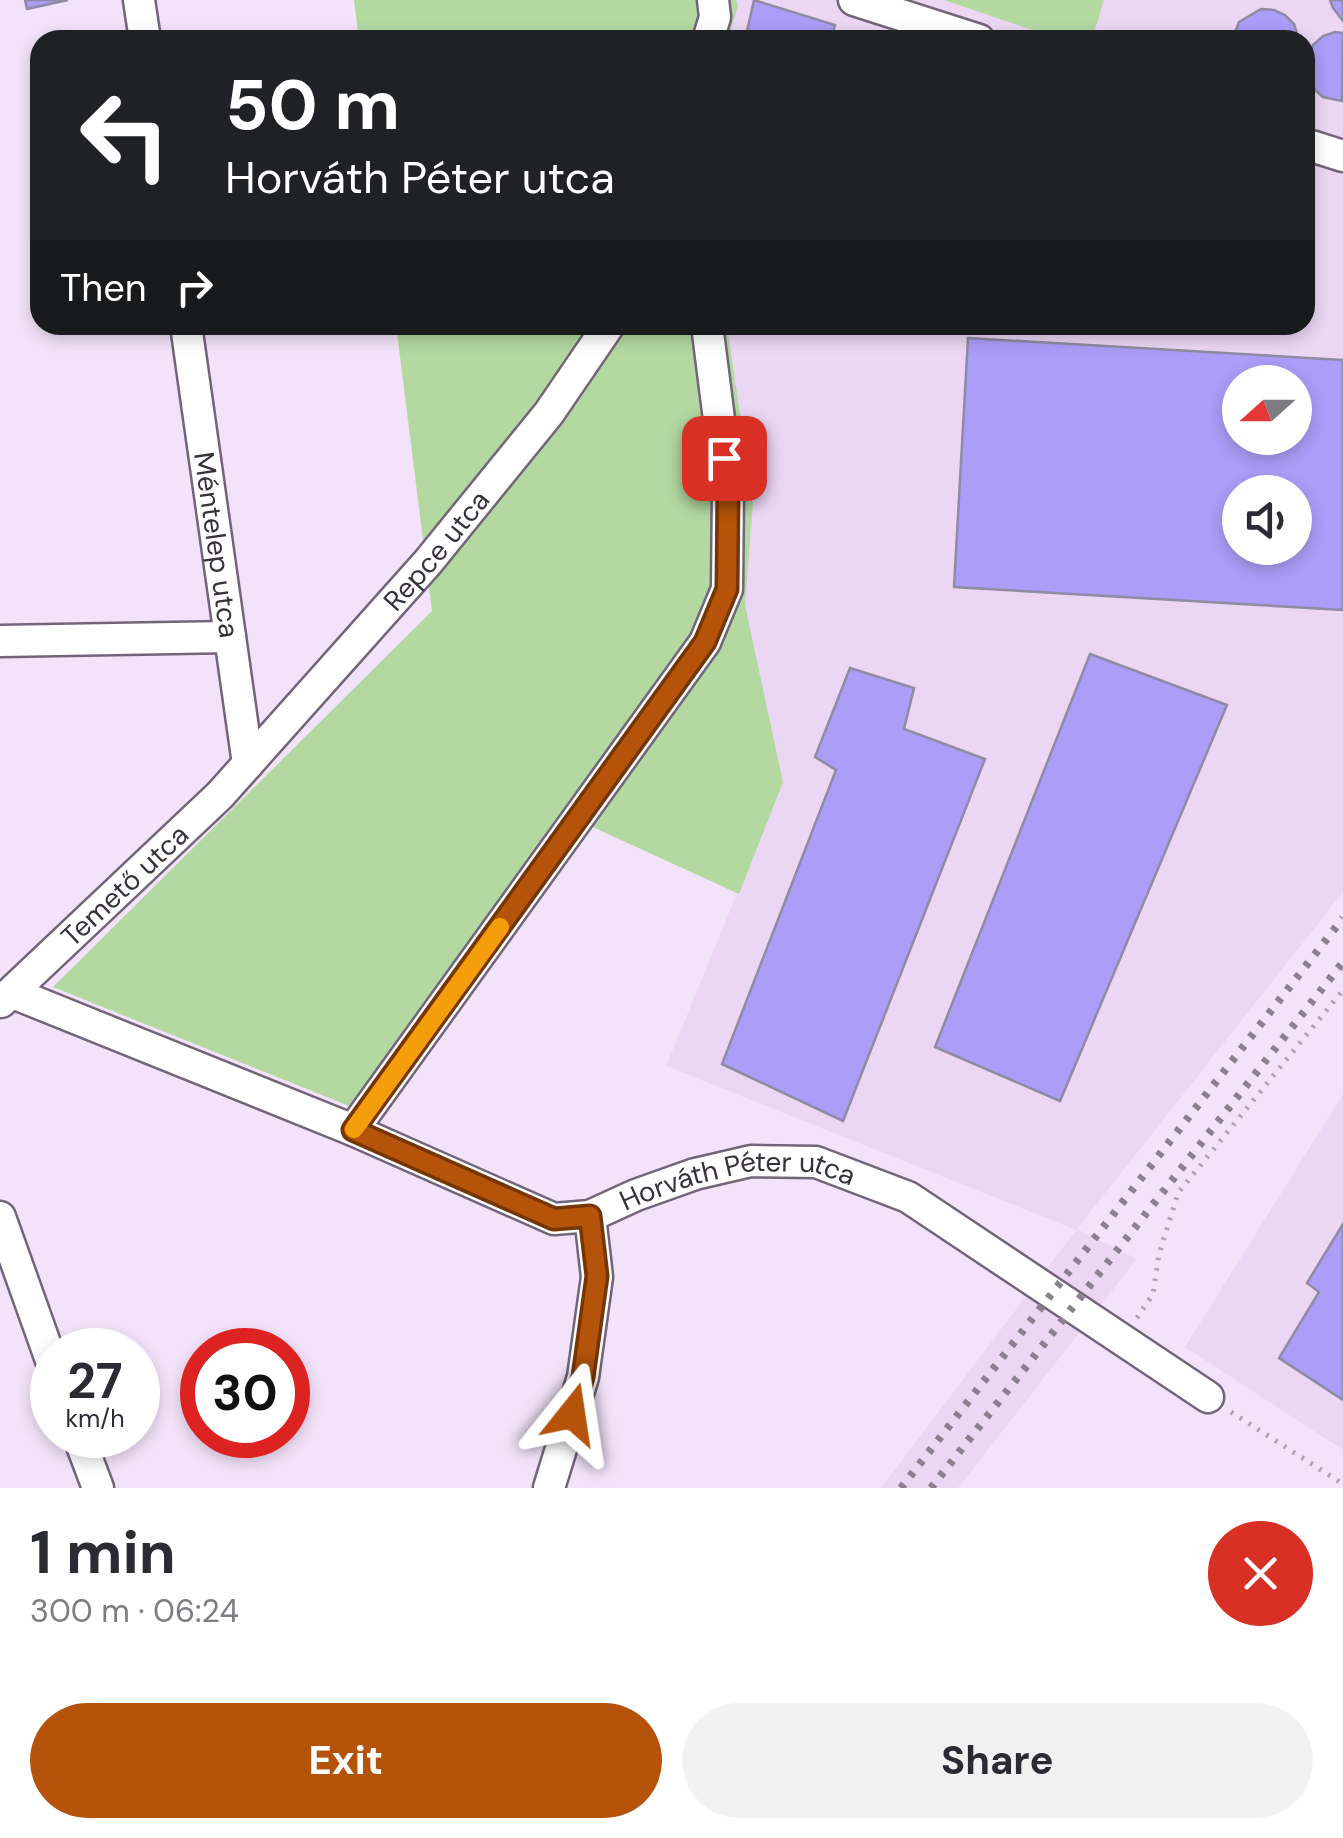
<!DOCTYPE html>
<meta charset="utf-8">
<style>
:root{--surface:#fff;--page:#f2f2f3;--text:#2b2b33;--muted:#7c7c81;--accent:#b45309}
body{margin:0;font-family:"DM Sans",sans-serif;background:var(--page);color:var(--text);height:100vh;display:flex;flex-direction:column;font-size:38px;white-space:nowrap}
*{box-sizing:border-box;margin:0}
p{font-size:32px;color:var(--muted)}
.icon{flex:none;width:55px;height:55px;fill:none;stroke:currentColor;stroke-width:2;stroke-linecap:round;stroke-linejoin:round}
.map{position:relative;height:1488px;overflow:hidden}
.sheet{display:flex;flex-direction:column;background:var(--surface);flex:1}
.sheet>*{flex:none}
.banner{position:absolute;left:30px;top:30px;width:1285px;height:305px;border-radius:30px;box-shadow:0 5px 15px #0003;background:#202124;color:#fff;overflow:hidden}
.needle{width:65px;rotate:249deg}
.tools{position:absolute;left:1222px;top:365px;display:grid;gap:20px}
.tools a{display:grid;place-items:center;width:90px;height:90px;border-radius:50%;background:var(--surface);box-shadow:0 5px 15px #0003;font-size:50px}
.speed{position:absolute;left:30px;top:1328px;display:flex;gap:20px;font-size:50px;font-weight:700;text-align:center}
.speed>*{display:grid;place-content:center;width:130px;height:130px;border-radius:50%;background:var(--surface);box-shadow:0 5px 15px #0003;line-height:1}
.speed small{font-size:25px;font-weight:400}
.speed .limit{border:15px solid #d22;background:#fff;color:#111}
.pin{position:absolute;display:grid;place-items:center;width:85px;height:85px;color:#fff;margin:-42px;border-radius:20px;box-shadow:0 5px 15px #0006}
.me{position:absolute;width:110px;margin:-55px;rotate:15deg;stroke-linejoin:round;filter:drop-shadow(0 0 8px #0008)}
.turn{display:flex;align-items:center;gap:35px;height:210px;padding:0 30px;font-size:45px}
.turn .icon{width:130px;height:130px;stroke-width:2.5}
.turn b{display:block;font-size:70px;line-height:85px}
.then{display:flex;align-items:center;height:95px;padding:0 30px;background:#0003;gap:20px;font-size:38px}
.round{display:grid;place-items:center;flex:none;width:105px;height:105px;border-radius:52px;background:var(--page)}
.overview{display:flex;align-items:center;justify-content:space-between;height:170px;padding:0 30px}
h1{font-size:60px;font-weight:700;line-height:75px}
.cta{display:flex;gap:20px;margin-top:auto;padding:20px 30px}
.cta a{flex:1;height:115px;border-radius:60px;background:var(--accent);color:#fff;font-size:40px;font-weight:700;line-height:115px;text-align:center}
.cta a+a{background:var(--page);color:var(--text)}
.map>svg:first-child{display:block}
.built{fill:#ebd7f4;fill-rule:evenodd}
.green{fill:#b3d9a1}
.building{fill:#ab9df8;stroke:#8e8ba3;stroke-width:2.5;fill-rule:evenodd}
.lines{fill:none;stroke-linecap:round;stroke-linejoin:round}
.minor-casing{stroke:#736579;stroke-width:35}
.path{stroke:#aea2b4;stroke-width:5;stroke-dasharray:2.5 8;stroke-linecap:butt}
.minor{stroke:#fff;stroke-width:30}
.rail{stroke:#8b808f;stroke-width:8;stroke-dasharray:5 10;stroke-linecap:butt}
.route-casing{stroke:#753606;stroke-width:25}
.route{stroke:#b45309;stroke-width:18}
.slow{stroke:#f59e0b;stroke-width:18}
.labels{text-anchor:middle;stroke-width:10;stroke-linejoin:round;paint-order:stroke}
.street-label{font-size:28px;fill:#37313a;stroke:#fbf4fd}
</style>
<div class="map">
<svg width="1343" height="1488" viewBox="0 0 1343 1488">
<rect width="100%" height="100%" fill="#f3e3fa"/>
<g class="built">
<path d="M736,0H944L1061,40H728L738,6Z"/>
<path d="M1104,0H1343V892L1077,1229L1137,1259L958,1488H881L1076,1230L666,1066L783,782L745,605L753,503L727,325H1305V40H1092ZM1240,382H1295V438H1240ZM1240,492H1295V548H1240Z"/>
<path d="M1343,1094V1450L1185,1347Z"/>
</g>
<g class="green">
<path d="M354,0H736L738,6L728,40H359Z"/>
<path d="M944,0H1104L1092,40H1061Z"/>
<path d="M396,325H727L753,503L745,605L783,782L739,894L562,813L349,1106L53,987L432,611Z"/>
</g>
<g class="building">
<path d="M25,0H68L27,9Z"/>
<path d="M754,0L835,25L831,40H745Z"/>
<path d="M1330,0H1343V21L1333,8Z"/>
<path d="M1261,9L1274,10L1285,15L1294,24L1299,40H1232L1239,22Z"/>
<path d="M1335,32L1343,33L1342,101L1323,97L1315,90L1305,69L1313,45L1323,36Z"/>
<path d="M968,338L1343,360V610L954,587ZM1240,382H1295V438H1240ZM1240,492H1295V548H1240Z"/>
<path d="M1090,654L1227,705L1060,1101L935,1047Z"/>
<path d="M850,668L914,688L904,729L985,759L843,1121L722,1064L836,770L815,757Z"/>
<path d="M1343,1224V1400L1279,1358L1319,1292L1307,1283Z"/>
</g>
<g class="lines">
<defs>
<g id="minor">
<path d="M139,0L145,40"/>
<path d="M854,0L979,40"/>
<path d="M708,40L715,17L713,0"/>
<path d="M1305,144L1343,156"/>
<path id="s1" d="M186,325L248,764"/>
<path d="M0,641L230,637"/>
<path id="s2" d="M13,993L353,1130L554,1219L590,1216L636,1195L695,1174L751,1161L816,1162L908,1197L1208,1397"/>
<path id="s3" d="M1,1002L220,795L428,562L549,413L609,325"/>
<path d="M353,1130L705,642L727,589L728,490L707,325"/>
<path d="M0,1217L52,1363"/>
<path d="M78,1435L98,1488"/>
<path d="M549,1488L583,1377L597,1277L590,1216"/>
</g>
</defs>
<use href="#minor" class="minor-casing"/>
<g class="path">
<path d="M1137,1318L1153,1294L1159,1254L1178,1193L1343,990"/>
<path d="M1231,1412L1343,1484"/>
</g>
<use href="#minor" class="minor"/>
<g class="rail">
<path d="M901,1488L1343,918"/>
<path d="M931,1488L1343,962"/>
</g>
</g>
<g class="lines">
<defs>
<path id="route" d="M572,1414L583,1377L597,1276L590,1216L554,1219L353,1130L705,642L727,589L728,490L724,458"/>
</defs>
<use href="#route" class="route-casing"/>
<use href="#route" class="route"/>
<path class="slow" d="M354,1129L500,927"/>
</g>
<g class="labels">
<g class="street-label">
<text dy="10" stroke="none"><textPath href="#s1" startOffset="222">Méntelep utca</textPath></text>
<text dy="10" stroke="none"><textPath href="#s3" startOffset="628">Repce utca</textPath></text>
<text dy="10" stroke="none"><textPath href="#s3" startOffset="170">Temető utca</textPath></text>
<text dy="10" stroke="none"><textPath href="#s2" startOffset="778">Horváth Péter utca</textPath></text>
</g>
</g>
</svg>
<div class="tools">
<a><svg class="needle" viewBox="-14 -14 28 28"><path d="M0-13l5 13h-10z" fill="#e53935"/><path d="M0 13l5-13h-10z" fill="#7c7c81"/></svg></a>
<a><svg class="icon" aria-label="sound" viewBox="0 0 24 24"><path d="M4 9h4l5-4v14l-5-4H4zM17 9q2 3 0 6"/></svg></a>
</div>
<div class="speed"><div>27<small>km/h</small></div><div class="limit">30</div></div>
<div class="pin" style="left:724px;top:458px;background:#d93025"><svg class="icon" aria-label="arrive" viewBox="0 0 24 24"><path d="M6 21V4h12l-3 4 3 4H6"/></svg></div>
<svg class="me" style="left:572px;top:1414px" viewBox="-20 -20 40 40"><path d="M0-17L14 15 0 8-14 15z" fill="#b45309" stroke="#fff" stroke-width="4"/></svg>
<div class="banner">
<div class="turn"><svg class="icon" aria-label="left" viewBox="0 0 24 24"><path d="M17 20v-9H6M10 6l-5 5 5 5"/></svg><div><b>50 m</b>Horváth Péter utca</div></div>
<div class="then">Then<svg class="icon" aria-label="right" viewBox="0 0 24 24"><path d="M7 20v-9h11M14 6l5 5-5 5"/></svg></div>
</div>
</div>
<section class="sheet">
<div class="overview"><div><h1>1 min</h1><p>300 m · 06:24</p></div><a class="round" style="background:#d93025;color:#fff"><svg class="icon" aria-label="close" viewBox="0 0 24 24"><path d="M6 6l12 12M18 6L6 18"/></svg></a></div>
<div class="cta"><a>Exit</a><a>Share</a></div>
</section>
